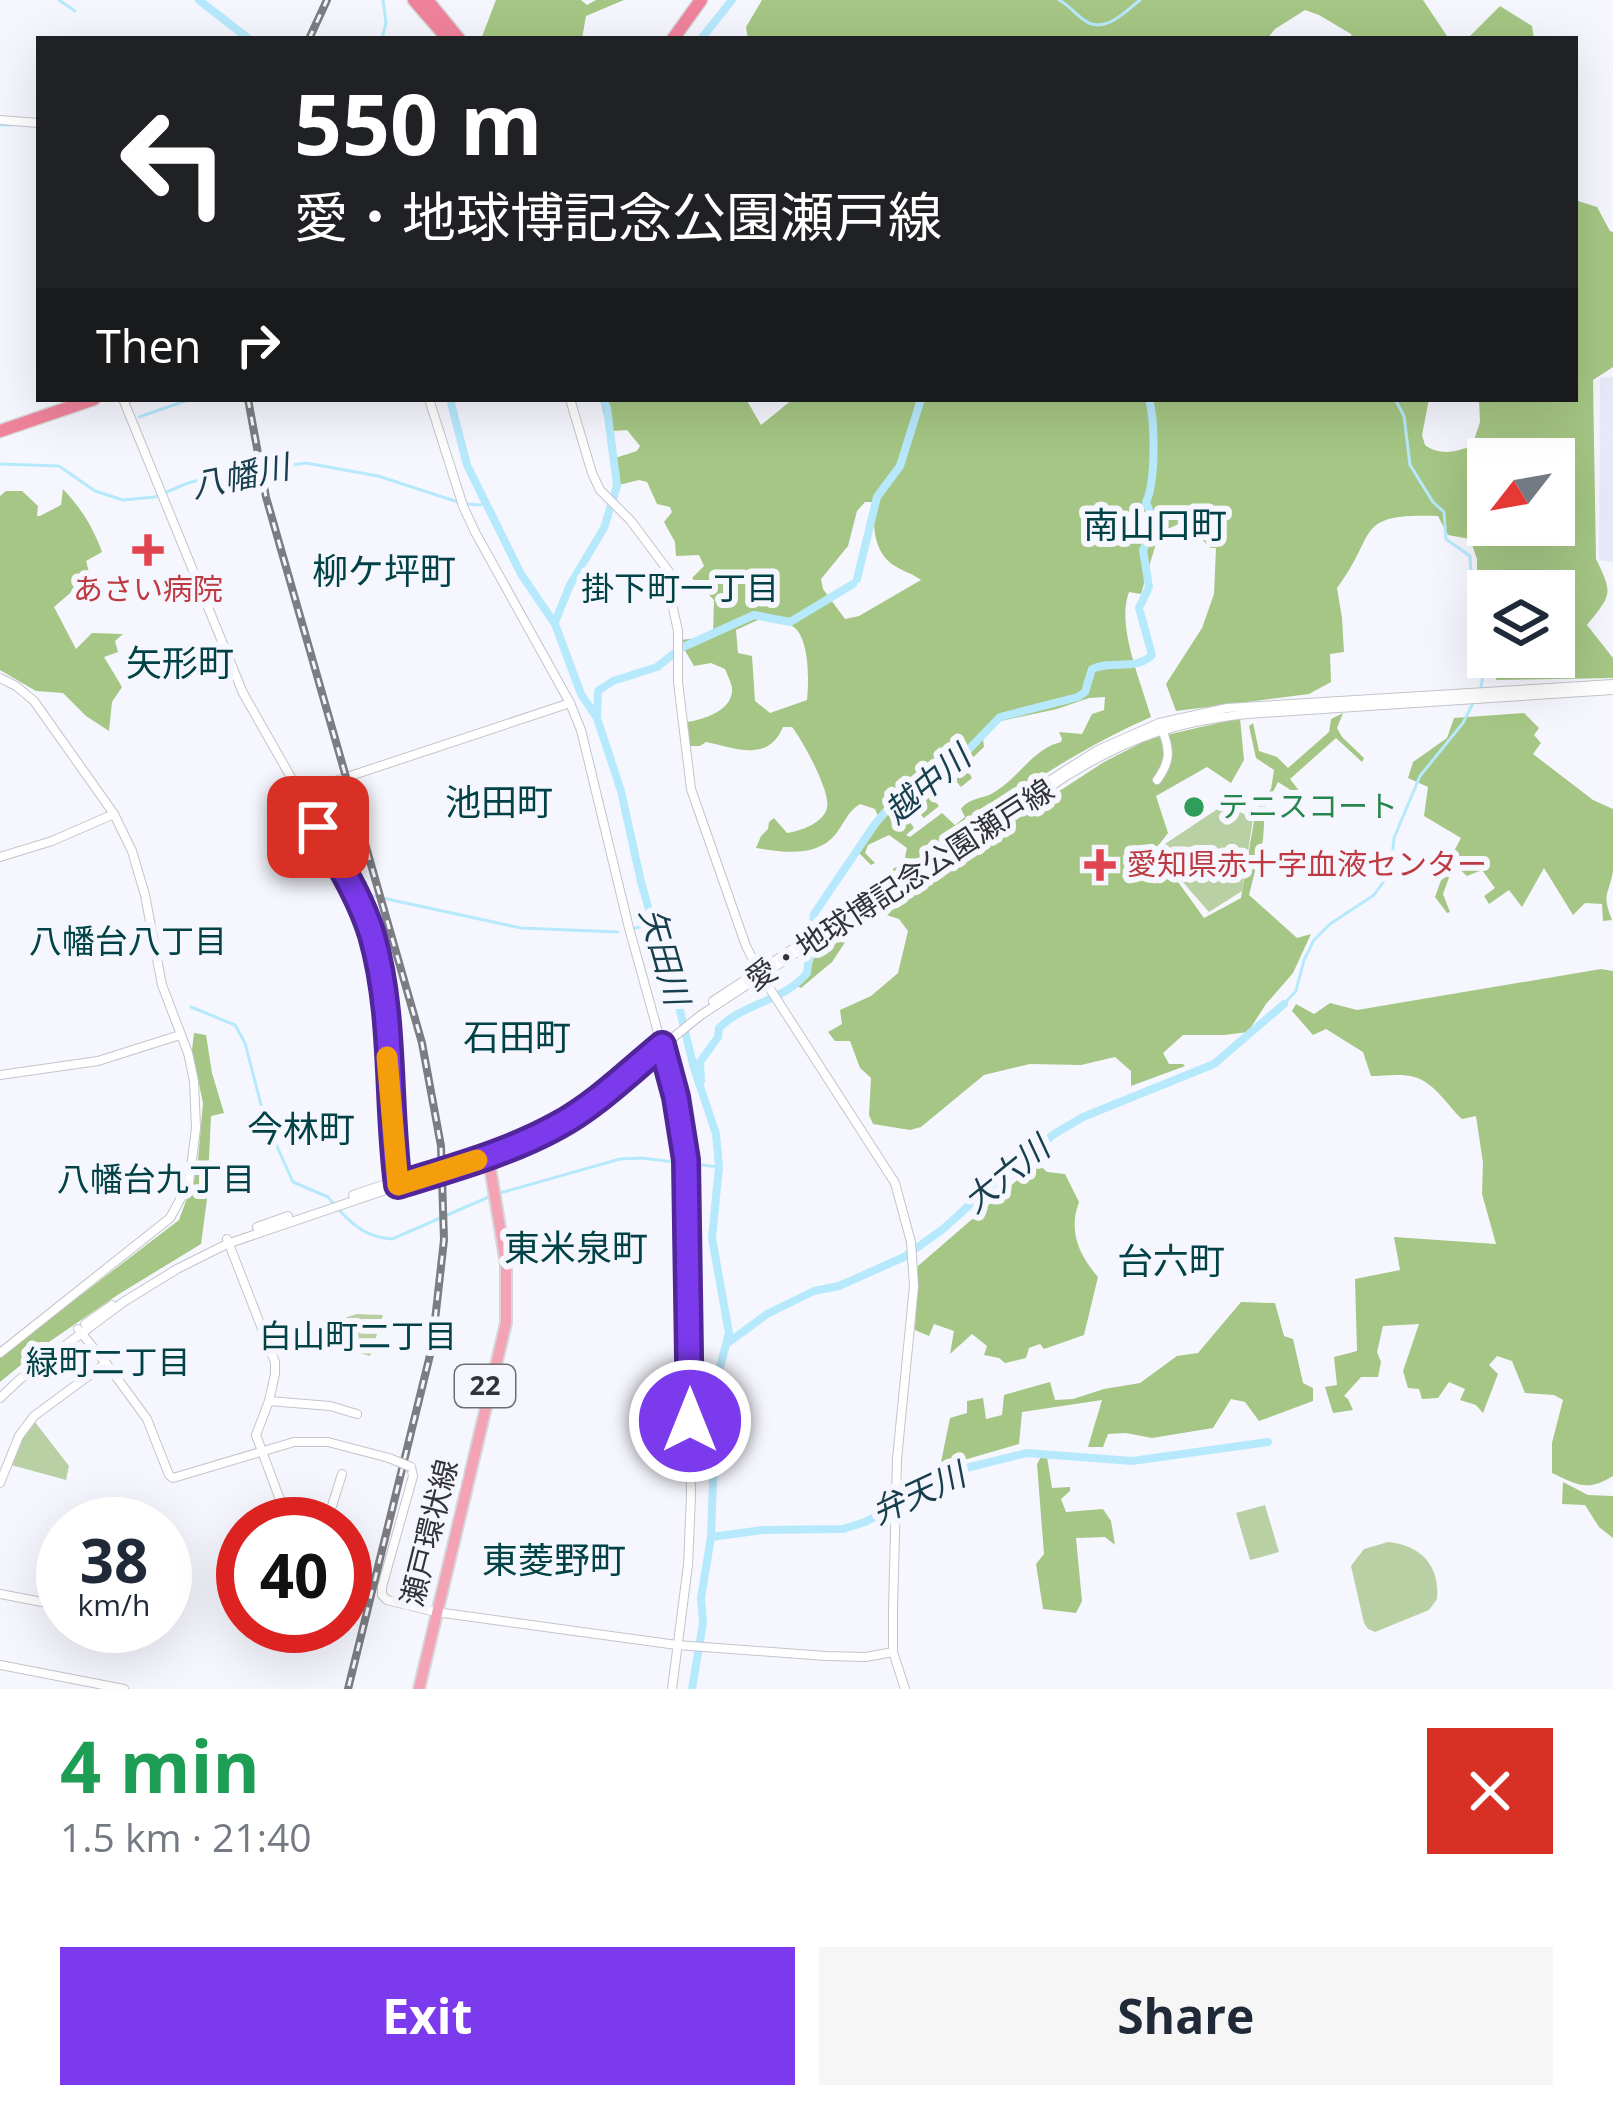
<!DOCTYPE html>
<meta charset="utf-8">
<style>
:root{--surface:#fff;--page:#f6f6f7;--text:#1f2937;--muted:#747a83;--accent:#7c3aed}
body{margin:0;font-family:"Open Sans","Noto Sans JP",sans-serif;background:var(--page);color:var(--text);height:100vh;display:flex;flex-direction:column;font-size:45px;white-space:nowrap}
*{box-sizing:border-box;margin:0}
p{font-size:39px;color:var(--muted)}
.icon{flex:none;width:66px;height:66px;fill:none;stroke:currentColor;stroke-width:2;stroke-linecap:round;stroke-linejoin:round}
.map{position:relative;height:1689px;overflow:hidden}
.drawer{display:flex;flex-direction:column;background:var(--surface);flex:1}
.drawer>*{flex:none}
.guide{position:absolute;left:36px;top:36px;width:1542px;height:366px;border-radius:0px;box-shadow:0 12px 48px #0002;background:#202124;color:#fff;overflow:hidden}
.needle{width:78px;rotate:239deg}
.fabs{position:absolute;left:1467px;top:438px;display:grid;gap:24px}
.fabs a{display:grid;place-items:center;width:108px;height:108px;border-radius:0px;background:var(--surface);box-shadow:0 12px 48px #0002;font-size:60px}
.speed{position:absolute;left:36px;top:1497px;display:flex;gap:24px;font-size:60px;font-weight:700;text-align:center}
.speed>*{display:grid;place-content:center;width:156px;height:156px;border-radius:50%;background:var(--surface);box-shadow:0 12px 48px #0002;line-height:1}
.speed small{font-size:30px;font-weight:400}
.speed .limit{border:18px solid #d22;background:#fff;color:#111}
.pin{position:absolute;display:grid;place-items:center;width:102px;height:102px;color:#fff;margin:-51px;border-radius:24px;box-shadow:0 6px 18px #0006}
.me{position:absolute;width:132px;margin:-66px;rotate:0deg;stroke-linejoin:round;filter:drop-shadow(0 0 9px #0008)}
.turn{display:flex;align-items:center;gap:42px;height:252px;padding:0 60px;font-size:54px}
.turn .icon{width:156px;height:156px;stroke-width:2.5}
.turn b{display:block;font-size:84px;line-height:102px}
.then{display:flex;align-items:center;height:114px;padding:0 60px;background:#0003;gap:24px;font-size:45px}
.round{display:grid;place-items:center;flex:none;width:126px;height:126px;border-radius:0px;background:var(--page)}
.overview{display:flex;align-items:center;justify-content:space-between;height:204px;padding:0 60px}
h1{font-size:72px;font-weight:700;line-height:90px;color:#1e9e55}
.action{display:flex;gap:24px;margin-top:auto;padding:24px 60px}
.action a{flex:1;height:138px;border-radius:0px;background:var(--accent);color:#fff;font-size:48px;font-weight:700;line-height:138px;text-align:center}
.action a+a{background:var(--page);color:var(--text)}
.map>svg:first-child{display:block}
.built{fill:#e8eafa}
.green{fill:#b9d0a4}
.forest{fill:#a5c684;fill-rule:evenodd}
.lines{fill:none;stroke-linecap:round;stroke-linejoin:round}
.stream{stroke:#b7e9fd;stroke-width:3}
.river{stroke:#b7e9fd;stroke-width:8}
.tertiary-casing{stroke:#c3c4cc;stroke-width:10}
.secondary-casing{stroke:#c3c4cc;stroke-width:10}
.primary-casing{stroke:#d6d6d7;stroke-width:14}
.trunk-casing{stroke:#d6d6d7;stroke-width:15}
.tertiary{stroke:#fff;stroke-width:8}
.secondary{stroke:#fff;stroke-width:8}
.primary{stroke:#f4a2b5;stroke-width:10}
.trunk{stroke:#f0839c;stroke-width:12}
.rail-casing{stroke:#7c7d81;stroke-width:8}
.rail{stroke:#f6f7fe;stroke-width:3;stroke-dasharray:9;stroke-linecap:butt}
.tertiary-bridge-casing{stroke:#c3c4cc;stroke-width:10;stroke-linecap:butt}
.tertiary-bridge{stroke:#fff;stroke-width:8}
.route-casing{stroke:#51269a;stroke-width:30}
.route{stroke:#7c3aed;stroke-width:21}
.slow{stroke:#f59e0b;stroke-width:21}
.health-dot{fill:#e0444e;stroke:#f6f7fe;stroke-width:4.5}
.leisure-dot{fill:#2e9e5b;stroke:#f6f7fe;stroke-width:4.5}
.labels{text-anchor:middle;stroke-width:12;stroke-linejoin:round;paint-order:stroke}
.shield{fill:#f6f7fe;stroke:#6d6e72;stroke-width:3}
.shield-label{font-size:27px;font-weight:bold;fill:#323336}
.health-label{font-size:30px;fill:#be3a42;stroke:#f6f7fe}
.leisure-label{font-size:30px;fill:#27864d;stroke:#f6f7fe;text-anchor:start}
.street-label{font-size:30px;fill:#323336;stroke:#f6f7fe}
.water-label{font-size:33px;font-style:italic;fill:#173f4d;stroke:#f6f7fe}
.neighbourhood-label{font-size:33px;fill:#004245;stroke:#f6f7fe}
.quarter-label{font-size:36px;fill:#004245;stroke:#f6f7fe}
</style>
<div class="map">
<svg width="1613" height="1689" viewBox="0 0 1613 1689">
<rect width="100%" height="100%" fill="#f6f7fe"/>
<path class="built" d="M1613,377V562L1599,560L1600,378Z"/>
<g class="green">
<path d="M1225,804L1253,819L1242,891L1209,912L1160,856L1162,846Z"/>
<path d="M357,1314L383,1315L370,1356L341,1347L331,1322Z"/>
<path d="M35,1422L69,1466L66,1480L11,1465L22,1438Z"/>
<path d="M1265,1505L1279,1552L1250,1560L1236,1513Z"/>
<path d="M1388,1542C1421,1545 1440,1566 1437,1599L1429,1610L1375,1632L1368,1629L1364,1623L1351,1566L1364,1549Z"/>
</g>
<g class="forest">
<path d="M496,0H581L587,5L596,0H624L586,16L582,39H481Z"/>
<path d="M762,0H1423L1449,39H1352L1351,34L1319,15L1305,10L1275,29L1267,39H841L834,36L829,39H748L746,27Z"/>
<path d="M1500,6L1532,26L1534,39H1467Z"/>
<path d="M1575,200L1597,207L1610,231L1613,232V367L1593,380L1596,559C1613,594 1612,594 1587,625L1613,658V678L1496,680L1494,657H1554V591H1489L1477,588V559L1470,539L1448,535L1438,516C1352,513 1379,533 1337,588L1342,618L1344,652L1330,654L1331,682L1309,694L1176,711L1166,684L1202,628L1214,594L1216,548H1211L1183,522L1159,533L1141,594L1129,592C1116,626 1141,681 1151,717C1059,757 977,820 893,875L890,871L904,862L907,848L889,835L868,845L865,853L875,863L871,865L859,853L880,821L875,809L860,804C846,813 845,823 835,835C815,858 783,852 756,848L761,836L768,829L769,822L774,818L787,833C801,831 823,823 827,808C831,792 803,741 792,727H783C768,763 736,748 706,742L700,746H689L687,722C703,720 734,710 732,688C731,681 727,675 725,669L711,663L694,666L681,644V640L713,636L714,600L692,578L704,566L699,555L676,556L675,542L664,522L672,512L670,507L657,504L647,482L639,480L619,485L612,459L637,451L640,446L627,430L613,431L606,424L600,399H746L761,425L793,399H1429L1422,435L1425,445C1440,456 1455,452 1472,446L1480,422L1479,399H1575ZM1488,459H1554V525H1488ZM865,502H874C873,525 873,553 895,566C904,572 912,573 921,580L859,616L845,619L823,589L821,579L848,546L857,511ZM760,619C769,621 781,621 790,625C810,633 809,680 807,700L770,713L755,701L752,656L738,653L736,630ZM1105,697L1104,710L1092,714L1082,734L1059,732L1062,739L1061,742C1034,748 1019,777 996,791C984,800 971,796 961,809L965,817L955,825L942,813L910,837L906,835L914,828L903,812L914,808L924,818L939,806L927,792L928,787L951,775L961,787L972,778L965,765L984,747L983,739L1001,721L1057,709L1089,698Z"/>
<path d="M63,489C81,508 93,527 102,552L86,561L90,576L54,607L76,649L92,633L123,634L115,641L118,652L104,657L122,687L112,702L109,731L86,716L63,693L36,691L0,670V496L6,491H22L38,506L37,516H40L61,505Z"/>
<path d="M1343,713L1337,728L1342,737L1364,758L1362,762L1336,738L1290,779L1300,792L1297,794L1278,782L1265,808L1263,840L1249,895L1297,938L1311,934L1293,973L1266,1004L1248,1032L1224,1035H1183L1163,1053L1169,1064H1183L1185,1066L1131,1086V1071L1115,1057L1081,1065L1030,1064L984,1075L921,1127L910,1130L873,1124L869,1115L871,1078L860,1068L850,1041H835L828,1032L842,1024L840,1010L871,996L898,973L908,931L899,919L880,913L852,932L832,962L801,988L797,986L809,974L816,950L822,947L826,955L832,939L1104,762L1149,739L1240,718L1244,760L1231,783L1207,767L1156,796L1168,833L1155,850L1204,918L1241,898L1256,809L1271,789L1274,770L1256,758L1249,726L1253,723L1259,751L1277,757L1288,768L1329,732L1331,719Z"/>
<path d="M1524,713L1539,728L1534,735L1541,743L1533,754L1593,800L1613,809C1613,829 1613,852 1613,871C1609,896 1601,892 1612,920L1603,921L1602,904L1585,903L1573,915L1544,868L1522,907L1509,890L1489,904L1484,896L1495,888L1482,870L1467,876L1454,864L1443,894L1450,912L1447,913L1435,897L1445,869L1461,838L1424,816L1428,787L1408,778L1413,762L1447,738L1454,718Z"/>
<path d="M1601,969L1613,971V1476C1587,1492 1578,1485 1552,1473V1443L1563,1400L1554,1395L1525,1393L1512,1361L1497,1356L1489,1365L1498,1374L1483,1413L1476,1405L1460,1400L1465,1389L1449,1382L1438,1398L1422,1399L1419,1389L1408,1388L1403,1371L1419,1324L1383,1326L1377,1352L1381,1362L1378,1377H1361L1344,1396L1348,1399L1353,1410L1333,1413L1325,1387L1337,1385L1334,1357L1357,1351L1355,1279L1400,1270L1394,1237L1496,1244L1482,1194L1483,1163L1476,1116L1462,1119C1448,1106 1433,1081 1414,1077C1402,1073 1384,1076 1371,1076L1363,1052L1326,1029L1313,1035L1292,1011L1296,1004L1314,1014L1330,1003L1357,1010Z"/>
<path d="M194,1033L206,1035L212,1073L224,1113L211,1116L207,1199L201,1244L119,1294L49,1342L0,1382V1357L179,1220L197,1171L203,1103L192,1050Z"/>
<path d="M1037,1163L1047,1172L1065,1174L1079,1202C1068,1231 1079,1255 1098,1277L1084,1335L1044,1349L1040,1344L1029,1348L1026,1358L1005,1363L999,1358L984,1355L987,1346L972,1334L950,1354L954,1331L934,1324L929,1336L915,1330L918,1266Z"/>
<path d="M1241,1302L1275,1303L1284,1336L1293,1339L1303,1383L1313,1388V1401L1259,1421L1245,1402L1231,1399L1213,1428L1152,1438L1126,1433L1108,1434L1103,1447H1088L1102,1400L1022,1412L1019,1444L940,1467L950,1418L967,1413V1401L983,1398L986,1419L1002,1415L1004,1395L1050,1382L1055,1400L1073,1399L1104,1389L1140,1383L1177,1356L1198,1353Z"/>
<path d="M1042,1455L1047,1457L1052,1488L1070,1487V1491L1061,1499L1066,1512L1103,1509L1111,1521L1115,1545L1105,1537L1076,1538L1082,1601L1076,1613L1043,1609L1036,1564L1044,1554L1037,1464Z"/>
<path d="M1563,1482L1588,1495L1613,1496V1538L1599,1527L1585,1505L1562,1504Z"/>
</g>
<g class="lines">
<g class="stream">
<path d="M59,0L75,11"/>
<path d="M1059,0C1070,6 1074,13 1084,20C1104,35 1125,12 1140,0"/>
<path d="M382,39L386,23L383,0"/>
<path d="M0,125H11"/>
<path d="M1395,399L1404,416L1410,465L1433,502L1444,512L1446,539L1470,556C1471,573 1472,590 1475,607C1479,634 1487,660 1481,687"/>
<path d="M139,417L191,399"/>
<path d="M0,464L59,466L95,491L123,500L155,497L188,483L216,476L306,463L378,476L458,502"/>
<path d="M467,504L480,505L486,502"/>
<path d="M853,584L857,579"/>
<path d="M364,894L521,928L618,932"/>
<path d="M635,928L653,924"/>
<path d="M1284,1004L1296,991L1304,960L1314,940L1330,924L1374,895L1384,881L1391,868L1394,838L1420,776L1463,723L1474,701"/>
<path d="M191,1007L235,1025L245,1043L265,1120L293,1182L328,1197L333,1203"/>
<path d="M500,1193L620,1159L641,1158L719,1167"/>
<path d="M340,1211C356,1228 368,1237 392,1239L491,1196"/>
</g>
<g class="river">
<path d="M199,0L249,39"/>
<path d="M701,39L732,0"/>
<path d="M450,399L467,465L521,574L555,624L581,694L597,718L621,791L641,882L653,924L670,970L694,1068L716,1134L719,1167L712,1238L729,1333L720,1367L716,1399L711,1537L701,1598L703,1623L692,1689"/>
<path d="M857,579L877,497L900,466L921,399"/>
<path d="M555,622L570,585L604,528L617,486L607,408L603,399"/>
<path d="M597,716L598,691L613,681L657,667L681,648L754,615L790,622L853,584"/>
<path d="M701,1081L700,1062L718,1037L719,1028C745,1002 783,1002 807,973L814,914L875,824L892,804L901,796L943,776L1000,717L1078,697L1085,692L1092,669C1113,659 1134,672 1152,655L1139,608L1149,587L1143,550L1153,529V520L1146,502C1156,482 1155,421 1149,399"/>
<path d="M729,1342L767,1314L814,1291L839,1286L904,1257L943,1229L1018,1161L1056,1133L1083,1117L1214,1064L1284,1004"/>
<path d="M711,1537L763,1530L843,1529L865,1522L888,1510L905,1494L958,1470L1027,1453L1132,1461L1268,1442"/>
</g>
<defs>
<g id="tertiary">
<path d="M0,120L39,123"/>
<path d="M123,399L243,693L355,890L371,932L384,1004L398,1185"/>
<path d="M429,399L463,506L475,532L570,703L581,730L629,928L676,1097L686,1160L691,1496L688,1565L672,1689"/>
<path d="M570,399L592,473L600,490L631,521L672,576L675,584L673,608L678,631V682L691,789L746,946L761,975L895,1183L911,1242L914,1286L897,1459L893,1609V1652L905,1689"/>
<path d="M0,678L16,686L34,701L114,814L132,851L145,895L162,985L188,1053L194,1081L196,1128L189,1183L170,1218L0,1353"/>
<path d="M1157,780C1171,761 1170,750 1162,729"/>
<path d="M299,793L570,703"/>
<path d="M0,857L52,841L114,814"/>
<path d="M0,1075L98,1061L180,1035"/>
<path d="M227,1239L275,1362V1374L269,1401"/>
<path d="M78,1329L106,1363"/>
<path d="M411,1467L413,1476L382,1587V1595L387,1600L436,1612L677,1645L826,1656L866,1657L893,1652"/>
<path d="M0,1483L19,1436L34,1416L106,1363L147,1419L169,1475L173,1478L294,1442H328L389,1458"/>
<path d="M332,1506L342,1474"/>
<path d="M289,1524L256,1435L269,1401L330,1406L357,1414"/>
<path d="M0,1594L63,1606"/>
<path d="M0,1665L124,1689"/>
</g>
<g id="secondary">
<path d="M713,1001L1066,770L1098,750L1159,723L1227,708L1613,684"/>
<path d="M353,1195C434,1167 524,1148 593,1095"/>
<path d="M257,1227L288,1216"/>
<path d="M85,1324L112,1305"/>
<path d="M0,1398L20,1379L125,1301L177,1269L227,1244L509,1148L557,1126L586,1108L701,1015L1068,775C1130,737 1175,722 1247,714L1613,690"/>
</g>
<path id="primary" d="M419,1689L506,1323V1264L488,1155L484,1151"/>
<g id="trunk">
<path d="M414,0L448,39"/>
<path d="M427,0L459,39"/>
<path d="M673,39L701,0"/>
<path d="M0,431L94,399"/>
</g>
</defs>
<use href="#tertiary" class="tertiary-casing"/>
<use href="#secondary" class="secondary-casing"/>
<use href="#primary" class="primary-casing"/>
<use href="#trunk" class="trunk-casing"/>
<use href="#tertiary" class="tertiary"/>
<use href="#secondary" class="secondary"/>
<use href="#primary" class="primary"/>
<use href="#trunk" class="trunk"/>
<defs>
<g id="rail">
<path d="M309,39L327,0"/>
<path d="M248,399L266,497L422,1043L441,1146L444,1240L432,1347L348,1689"/>
</g>
</defs>
<use href="#rail" class="rail-casing"/>
<use href="#rail" class="rail"/>
<defs>
<path id="tertiary-bridge" d="M389,1458L411,1467"/>
</defs>
<use href="#tertiary-bridge" class="tertiary-bridge-casing"/>
<use href="#tertiary-bridge" class="tertiary-bridge"/>
</g>
<g class="lines">
<defs>
<path id="route" d="M318,827C338,862 360,896 372,935C395,1015 387,1103 398,1185C452,1168 508,1153 557,1126C596,1105 628,1073 662,1045L676,1097L686,1160L690,1421"/>
</defs>
<use href="#route" class="route-casing"/>
<use href="#route" class="route"/>
<path class="slow" d="M387,1057L398,1185L477,1160"/>
</g>
<g class="health-dot">
<path d="M142 532h12v12h12v12h-12v12h-12v-12h-12v-12h12z"/>
<path d="M1094 847h12v12h12v12h-12v12h-12v-12h-12v-12h12z"/>
</g>
<circle class="leisure-dot" cx="1194" cy="807" r="12"/>
<g class="labels">
<rect class="shield" x="455" y="1365" width="60" height="42" rx="9"/>
<g class="shield-label">
<text x="485" y="1395">22</text>
</g>
<g class="health-label">
<text x="148" y="600">あさい病院</text>
<text x="1127" y="875" text-anchor="start">愛知県赤十字血液センター</text>
</g>
<g class="leisure-label">
<text x="1218" y="817">テニスコート</text>
</g>
<g class="street-label">
<text transform="translate(900 885) rotate(-33)" y="10">愛・地球博記念公園瀬戸線</text>
<text transform="translate(430 1533) rotate(-76)" y="10">瀬戸環状線</text>
</g>
<g class="water-label">
<text transform="translate(240 476) rotate(-12)" y="12">八幡川</text>
<text transform="translate(927 784) rotate(-40)" y="12">越中川</text>
<text transform="translate(665 956) rotate(74)" y="12">矢田川</text>
<text transform="translate(1006 1174) rotate(-39)" y="12">大六川</text>
<text transform="translate(918 1493) rotate(-25)" y="12">弁天川</text>
</g>
<g class="neighbourhood-label">
<text x="680" y="600">掛下町一丁目</text>
<text x="128" y="953">八幡台八丁目</text>
<text x="156" y="1191">八幡台九丁目</text>
<text x="358" y="1348">白山町二丁目</text>
<text x="108" y="1374">緑町二丁目</text>
</g>
<g class="quarter-label">
<text x="1155" y="538">南山口町</text>
<text x="384" y="584">柳ケ坪町</text>
<text x="180" y="676">矢形町</text>
<text x="499" y="815">池田町</text>
<text x="517" y="1050">石田町</text>
<text x="301" y="1142">今林町</text>
<text x="576" y="1261">東米泉町</text>
<text x="1171" y="1274">台六町</text>
<text x="554" y="1573">東菱野町</text>
</g>
</g>
</svg>
<div class="fabs">
<a><svg class="needle" viewBox="-14 -14 28 28"><path d="M0-13l5 13h-10z" fill="#e53935"/><path d="M0 13l5-13h-10z" fill="#747a83"/></svg></a>
<a><svg class="icon" aria-label="layers" viewBox="0 0 24 24"><path d="M12 4l9 5-9 5-9-5zM3 14l9 5 9-5"/></svg></a>
</div>
<div class="speed"><div>38<small>km/h</small></div><div class="limit">40</div></div>
<div class="pin" style="left:318px;top:827px;background:#d93025"><svg class="icon" aria-label="arrive" viewBox="0 0 24 24"><path d="M6 21V4h12l-3 4 3 4H6"/></svg></div>
<svg class="me" style="left:690px;top:1421px" viewBox="-20 -20 40 40"><circle r="17" fill="#7c3aed" stroke="#fff" stroke-width="3"/><path d="M0-11L8 9 0 5-8 9z" fill="#fff"/></svg>
<div class="guide">
<div class="turn"><svg class="icon" aria-label="left" viewBox="0 0 24 24"><path d="M17 20v-9H6M10 6l-5 5 5 5"/></svg><div><b>550 m</b>愛・地球博記念公園瀬戸線</div></div>
<div class="then">Then<svg class="icon" aria-label="right" viewBox="0 0 24 24"><path d="M7 20v-9h11M14 6l5 5-5 5"/></svg></div>
</div>
</div>
<section class="drawer">
<div class="overview"><div><h1>4 min</h1><p>1.5 km · 21:40</p></div><a class="round" style="background:#d93025;color:#fff"><svg class="icon" aria-label="close" viewBox="0 0 24 24"><path d="M6 6l12 12M18 6L6 18"/></svg></a></div>
<div class="action"><a>Exit</a><a>Share</a></div>
</section>
